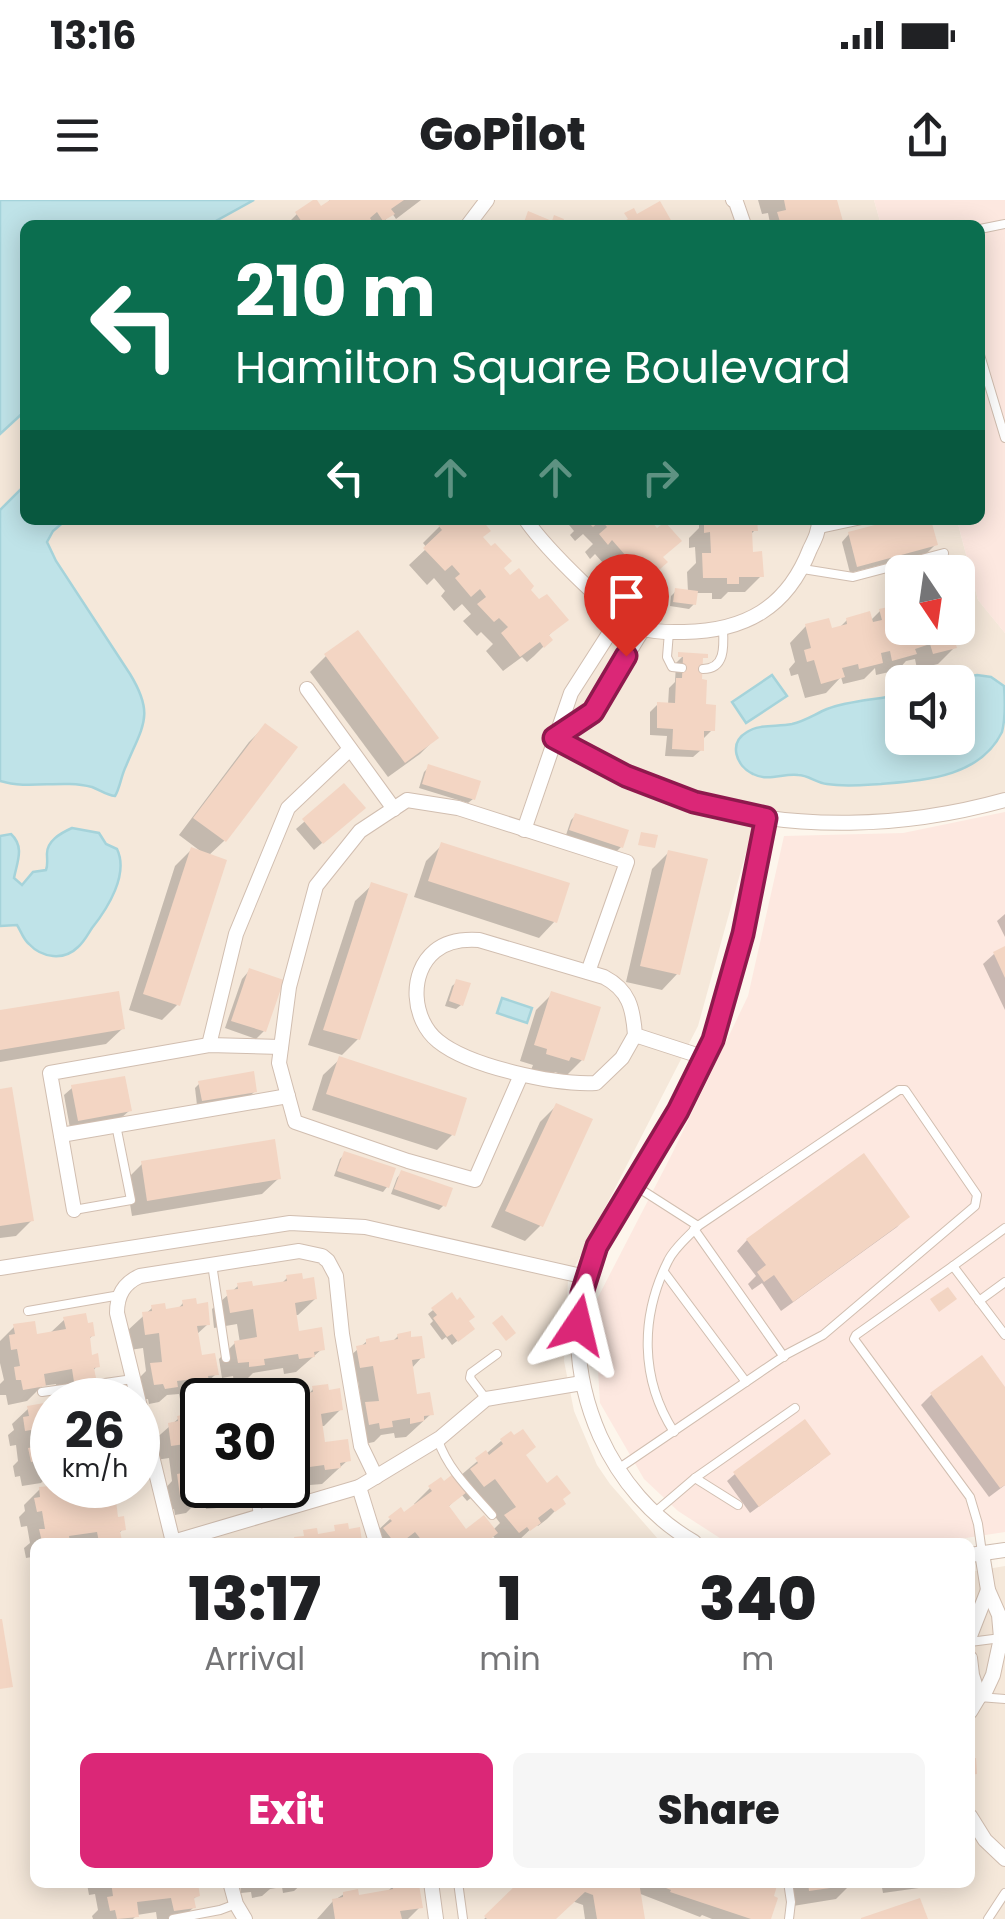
<!DOCTYPE html>
<style>
:root{--surface:#fff;--page:#f6f6f6;--text:#202124;--muted:#757577;--accent:#db2777}
body{margin:0;font-family:Poppins,sans-serif;background:var(--page);color:var(--text);height:100vh;display:flex;flex-direction:column;font-size:38px;white-space:nowrap}
*{box-sizing:border-box;margin:0}
p{font-size:32px;color:var(--muted)}
.icon{flex:none;width:55px;height:55px;fill:none;stroke:currentColor;stroke-width:2;stroke-linecap:round;stroke-linejoin:round}
.map{position:relative;flex:1;overflow:hidden}
.sheet{position:absolute;left:30px;top:1338px;width:945px;height:350px;display:flex;flex-direction:column;background:var(--surface);border-radius:15px;box-shadow:0 5px 25px #0003}
.sheet>*{flex:none}
.guide{position:absolute;left:20px;top:20px;width:965px;height:305px;border-radius:15px;box-shadow:0 5px 25px #0003;background:#0b6e4f;color:#fff;overflow:hidden}
.needle{width:65px;rotate:167deg}
.buttons{position:absolute;left:885px;top:355px;display:grid;gap:20px}
.buttons a{display:grid;place-items:center;width:90px;height:90px;border-radius:15px;background:var(--surface);box-shadow:0 5px 25px #0003;font-size:50px}
.speed{position:absolute;left:30px;top:1178px;display:flex;gap:20px;font-size:50px;font-weight:700;text-align:center}
.speed>*{display:grid;place-content:center;width:130px;height:130px;border-radius:50%;background:var(--surface);box-shadow:0 5px 25px #0003;line-height:1}
.speed small{font-size:25px;font-weight:400}
.speed .limit{border:5px solid #111;border-radius:15px;background:#fff;color:#111}
.pin{position:absolute;display:grid;place-items:center;width:85px;height:85px;color:#fff;margin:-102px -42px;border-radius:50% 50% 50% 0;rotate:-45deg;box-shadow:0 0 10px #0007}
.pin .icon{rotate:45deg}
.me{position:absolute;width:110px;margin:-55px;rotate:10deg;stroke-linejoin:round;filter:drop-shadow(0 0 8px #0008)}
.turn{display:flex;align-items:center;gap:35px;height:210px;padding:0 50px;font-size:45px}
.turn .icon{width:130px;height:130px;stroke-width:2.5}
.turn b{display:block;font-size:70px;line-height:85px}
.lanes{display:flex;align-items:center;height:95px;padding:0 50px;background:#0003;justify-content:center;gap:50px;direction:ltr}
.lanes .off{opacity:.35}
.eta{display:flex;justify-content:space-evenly;align-items:center;height:170px;text-align:center}
.eta b{font-size:60px;font-weight:800;line-height:70px}
.action{display:flex;gap:20px;margin-top:auto;padding:20px 50px}
.action a{flex:1;height:115px;border-radius:15px;background:var(--accent);color:#fff;font-size:40px;font-weight:800;line-height:115px;text-align:center}
.action a+a{background:var(--page);color:var(--text)}
.status{display:flex;justify-content:space-between;align-items:center;height:70px;padding:0 50px;background:var(--surface);direction:ltr}
.status svg{height:28px;fill:currentColor}
header{display:flex;justify-content:space-between;align-items:center;height:130px;padding:0 50px;background:var(--surface);font-size:45px;font-weight:800}
.map>svg:first-child{display:block}
.residential{fill:#f5e8da;fill-rule:evenodd}
.commercial{fill:#fde8e0}
.water{fill:#bfe3e8;stroke:#a5d3da;stroke-width:2.5}
.shadow{fill:#0003;fill-rule:evenodd}
.building{fill:#f3d5c3}
.lines{fill:none;stroke-linecap:round;stroke-linejoin:round}
.service-casing{stroke:#d1beb0;stroke-width:10}
.minor-casing{stroke:#d1beb0;stroke-width:16}
.service{stroke:#fff;stroke-width:8}
.minor{stroke:#fff;stroke-width:14}
.route-casing{stroke:#8e194d;stroke-width:25}
.route{stroke:#db2777;stroke-width:18}
</style>
<div class="status"><b>13:16</b><svg viewBox="0 0 49 12"><path d="M0 12V9h3v3zM5 12V6h3v6zM10 12V3h3v9zM15 12V0h3v12zM26 1h20v11H26zM47 4h2v5h-2z"/></svg></div>
<header><svg class="icon" aria-label="menu" viewBox="0 0 24 24"><path d="M4 6h16M4 12h16M4 18h16"/></svg>GoPilot<svg class="icon" aria-label="share" viewBox="0 0 24 24"><path d="M12 15V3M7 8l5-5 5 5M5 13v7h14v-7"/></svg></header>
<div class="map">
<svg width="1005" height="1719" viewBox="0 0 1005 1719">
<rect width="100%" height="100%" fill="#fdf6ec"/>
<g class="residential">
<path d="M254,0H874L881,25H213L215,21Z"/>
<path d="M25,211V320H957L978,400L1005,433V600L951,613L766,618L750,638L698,826L568,1080L564,1161L574,1211L597,1265L610,1284L658,1339L664,1342H35V1682H970V1372L1005,1366V1719H0V234ZM902,372H958V428H902ZM902,482H958V538H902ZM52,1200H138V1285H52ZM202,1200H288V1285H202Z"/>
</g>
<g class="commercial">
<path d="M874,0H1005V433L978,400L957,320H980V25H881Z"/>
<path d="M1005,612V1332L940,1342H726L678,1311L644,1279L600,1203L594,1105L672,954L748,796L784,636L903,633Z"/>
</g>
<g class="water">
<path d="M0,0H254L216,21L213,25H25V211L0,234Z"/>
<path d="M25,285V320H66L53,331L47,342L56,361L130,474C155,515 143,525 126,566C121,576 120,588 115,596C106,595 100,590 92,587C62,579 29,590 0,581V310Z"/>
<path d="M772,475L787,496L746,523L732,502Z"/>
<path d="M977,475L991,477L1004,486C1005,499 1005,520 1002,532C980,577 926,580 881,584C863,585 845,587 827,584C817,583 808,575 798,575C783,573 769,582 753,574C736,566 728,543 747,532C759,524 777,527 792,524C805,521 815,514 827,509C851,500 878,500 902,494V538H958V482H941Z"/>
<path d="M72,628L99,633L106,644L117,649C129,674 108,708 92,728C88,734 84,742 78,747C64,761 42,758 29,744C23,739 21,731 17,725L0,726V636L11,634C25,647 17,662 14,678L22,685L33,672L46,670C48,665 47,660 47,655C46,641 61,633 72,628Z"/>
<path d="M502,798L532,808L527,823L497,813Z"/>
</g>
<g class="shadow">
<path d="M330,0H421L396,19L392,13L380,25H286L297,14L320,10Z"/>
<path d="M758,0H825L842,25H768L770,23L768,13L762,14Z"/>
<path d="M457,320H478L480,338L501,369L527,390L539,402L565,419L547,437L550,440L534,456L527,462L522,457L503,471L486,451L493,444L481,432L477,436L463,421L471,414L462,404L454,411L441,396L445,391L434,378L427,385L409,365L427,348L423,343L439,327L446,321L450,326Z"/>
<path d="M565,320H647L664,362L641,384L636,379L618,395L605,380L612,373L595,354L590,359L585,352L593,344L583,334L575,341L570,335L574,331Z"/>
<path d="M689,320L755,321V330L750,335L751,354L761,376L745,392H728L721,399H712V393H695L694,404L689,409L670,406L671,396L676,391L688,392L687,372L696,363L695,347L689,348V338L699,328V324L689,325Z"/>
<path d="M903,320H929L935,345L927,353L850,373L842,342L849,334Z"/>
<path d="M902,406V428H949L954,448L938,464L917,469L915,459L906,461L898,470L876,475L875,468L864,479L843,484L841,477L826,493L805,498L798,474L791,476L789,469L795,462L790,443L806,426L830,431L838,429L847,420L870,421L880,411Z"/>
<path d="M684,455L712,530L704,538H701V550L693,557L665,556L667,536L650,535V512L658,504L668,505L669,488L675,482L676,463Z"/>
<path d="M326,456L436,538L420,554L388,577L310,472Z"/>
<path d="M265,526L295,547L224,641L208,656L178,804L162,820L129,810L175,666L191,650L203,653L179,635L249,542Z"/>
<path d="M429,567L473,599L468,603L419,588L424,572Z"/>
<path d="M344,587L354,615L314,650L296,629Z"/>
<path d="M576,615L621,647L616,652L566,635L571,620Z"/>
<path d="M442,645L555,721L539,738L414,697L426,661Z"/>
<path d="M668,653L678,773L662,790L626,782L652,669Z"/>
<path d="M372,685L358,839L342,855L308,845L355,701Z"/>
<path d="M1005,714V737L997,721Z"/>
<path d="M1005,749V810L983,764L994,754Z"/>
<path d="M249,771L264,831L256,839L225,828L242,779Z"/>
<path d="M457,782L461,805L456,809L445,806L452,786Z"/>
<path d="M552,794L582,860L566,876L555,872L551,876L531,870L533,865L520,861L536,810Z"/>
<path d="M0,813L123,828L106,844L0,862Z"/>
<path d="M340,859L453,934L437,950L312,910L323,875Z"/>
<path d="M200,883L255,891L250,896L197,905L195,888Z"/>
<path d="M72,888L129,911L121,918L70,928L64,895Z"/>
<path d="M0,892L32,1020L16,1036L0,1038Z"/>
<path d="M556,906L541,1025L525,1041L491,1027L540,922Z"/>
<path d="M345,954L387,987L383,992L334,976L340,959Z"/>
<path d="M142,964L279,978L262,994L132,1016L126,980Z"/>
<path d="M401,973L444,1005L439,1010L391,994L397,978Z"/>
<path d="M907,1016L897,1027L781,1111L762,1083L752,1090L748,1084L756,1076L737,1051L747,1040Z"/>
<path d="M287,1078L315,1099L298,1115H294L297,1134L322,1149L296,1172L284,1174L283,1168L253,1173L246,1180L234,1182L233,1176L222,1178L219,1159L235,1143H240L237,1124L214,1128L212,1109L238,1086L251,1089L281,1084Z"/>
<path d="M451,1096L466,1122L467,1133L452,1145L446,1137L442,1140L430,1124L433,1121L428,1114Z"/>
<path d="M183,1103L208,1124L196,1135L200,1157L216,1174L191,1197L180,1199L179,1194L167,1195L159,1202L149,1204L148,1199L138,1200L135,1182L146,1171L143,1148L130,1150L127,1131L152,1108L163,1112L177,1110Z"/>
<path d="M65,1119L93,1135L88,1140L90,1158L97,1166L92,1172L94,1177L77,1194L58,1196L56,1184L42,1186L27,1201L8,1205L6,1195H0V1184L4,1180L0,1163V1141L14,1127L35,1137L49,1134Z"/>
<path d="M398,1136L422,1157L411,1169L415,1197L431,1214L406,1237L395,1238L394,1233L381,1235L374,1242L364,1244L350,1221L362,1209L358,1181L344,1183L341,1164L367,1141L378,1145L391,1143Z"/>
<path d="M313,1189L341,1209L324,1226H320L323,1245L348,1260L322,1284L310,1285L309,1279L288,1283V1200H278L307,1196Z"/>
<path d="M1005,1191V1285L989,1297L921,1205L932,1194Z"/>
<path d="M29,1208L52,1218V1271L41,1283L22,1286L20,1276L15,1277L13,1266L18,1261L16,1245L10,1246L8,1235L14,1230L12,1224Z"/>
<path d="M179,1218L190,1222L202,1220V1285H242L217,1308L206,1309L205,1304L193,1306L186,1313L175,1315L174,1309L164,1311L162,1292L172,1281L169,1258L156,1260L153,1241Z"/>
<path d="M501,1241L524,1256L563,1303L547,1319L538,1326L536,1324L517,1342H498L492,1335L487,1341L488,1342H372L374,1334L390,1319L404,1315L416,1306L414,1304L430,1288L444,1285L460,1276ZM477,1293L500,1323L493,1330L466,1332L447,1308L461,1294L467,1301Z"/>
<path d="M820,1262L750,1313L727,1281L735,1274Z"/>
<path d="M87,1285H111L118,1298L113,1303L116,1320L123,1329L118,1334L119,1340L117,1342H35L33,1367L32,1357L26,1358L24,1348L30,1343L27,1326L21,1327L19,1317L25,1311L24,1305L40,1289L60,1299L75,1297Z"/>
<path d="M248,1285H278L272,1291L260,1293L259,1287L248,1289Z"/>
<path d="M89,1682H189L197,1696L192,1700L194,1707L181,1719H157L156,1712L137,1715L133,1719H93L92,1716L98,1710L95,1694L89,1695L87,1684Z"/>
<path d="M240,1682H304L294,1691L283,1693L282,1687L270,1689L262,1696L252,1698L251,1692L241,1693Z"/>
<path d="M524,1682H775L768,1719H712L702,1715L700,1717L638,1693L643,1719H585L583,1705L572,1701L554,1719H484Z"/>
<path d="M790,1682H852V1683L836,1699L793,1706Z"/>
<path d="M881,1682H930L926,1687L883,1693Z"/>
<path d="M393,1686L420,1707L408,1719H317L333,1701L344,1694L357,1698L386,1693Z"/>
</g>
<g class="building">
<path d="M313,0H317L321,6L330,0H404L391,9L395,14L383,21L377,12L370,18L374,25H304L295,12Z"/>
<path d="M784,0H837L844,25H781L777,12L786,10Z"/>
<path d="M660,1L672,22L667,25H618L628,19L624,13L634,8L637,14Z"/>
<path d="M528,11L552,21L554,15L564,19L562,25H523Z"/>
<path d="M444,320L451,322L453,320H482L491,331L483,337L491,346L495,343L512,361L504,368L510,375L519,368L534,386L531,390L539,399L547,394L569,420L549,435L553,440L544,448L540,442L520,457L501,433L508,427L499,418L494,422L477,404L486,397L480,389L471,397L455,378L460,374L452,365L445,371L423,348L442,330L438,325Z"/>
<path d="M586,320H650L657,328L665,322L682,341L663,357L668,362L659,370L654,365L635,381L619,362L626,356L612,340L608,345L599,334L607,327L601,320L593,327Z"/>
<path d="M704,320H757L758,331H752L753,352L762,351L764,377H739V384H727V378H703L702,353H711L710,332L704,333Z"/>
<path d="M894,320H931L938,345L857,367L848,332Z"/>
<path d="M675,388L698,391L696,405L673,402Z"/>
<path d="M902,404V428H951L957,448L933,454L930,444L915,449L917,454L892,461L890,451L881,453L883,463L859,469L858,464L842,468L845,477L821,484L814,460L807,462L804,450L811,448L805,424L829,418L832,428L847,424L846,418L870,411L873,422L882,420L879,409Z"/>
<path d="M358,430L439,538L405,563L324,454Z"/>
<path d="M678,452L708,454V458H703L702,479L707,480L706,504L716,505L715,531H704V551L672,549L673,529L657,528V502L675,503L676,478H682L683,457H678Z"/>
<path d="M265,523L298,547L226,642L193,618Z"/>
<path d="M428,564L481,581L475,600L422,584Z"/>
<path d="M344,583L366,608L323,644L302,619Z"/>
<path d="M575,613L629,630L623,648L569,630Z"/>
<path d="M641,632L658,635L655,648L638,645Z"/>
<path d="M441,642L570,683L557,723L428,681Z"/>
<path d="M191,647L227,660L180,806L143,794Z"/>
<path d="M668,650L708,659L680,775L640,766Z"/>
<path d="M371,682L408,694L360,840L323,830Z"/>
<path d="M1005,746V778L993,752Z"/>
<path d="M249,768L284,780L266,832L231,821Z"/>
<path d="M456,779L471,783L463,806L449,801Z"/>
<path d="M119,791L125,829L0,850V810Z"/>
<path d="M551,791L601,807L584,861L571,857L569,861L546,854L547,849L534,845Z"/>
<path d="M339,856L467,898L455,936L326,894Z"/>
<path d="M254,871L257,892L202,901L198,881Z"/>
<path d="M125,876L132,911L78,921L71,885Z"/>
<path d="M12,887L34,1021L0,1026V889Z"/>
<path d="M556,903L593,919L543,1027L505,1011Z"/>
<path d="M275,939L281,979L147,1001L141,961Z"/>
<path d="M344,951L396,968L389,988L337,971Z"/>
<path d="M864,953L910,1017L793,1102L774,1075L764,1082L757,1072L766,1065L746,1039Z"/>
<path d="M401,970L453,988L446,1007L394,989Z"/>
<path d="M302,1073L303,1079L314,1077L317,1099L295,1103L299,1131L322,1127L325,1150L314,1152L315,1157L299,1159L298,1154L264,1159L265,1165L249,1167V1162L238,1163L234,1141L257,1137L253,1109L230,1113L226,1090L238,1089L237,1083L252,1081L253,1086L287,1081L286,1075Z"/>
<path d="M948,1087L957,1099L939,1112L930,1099Z"/>
<path d="M452,1092L457,1100L460,1097L475,1117L469,1121L475,1129L458,1142L452,1134L447,1137L433,1118L437,1115L431,1108Z"/>
<path d="M196,1098L197,1104L208,1102L210,1125L197,1126L202,1155L215,1153L219,1175L208,1176L209,1182L195,1184L194,1179L177,1181L178,1187L165,1189L163,1184L154,1185L150,1163L162,1162L159,1133L145,1135L142,1112L152,1111L151,1105L165,1103L166,1109L183,1106L182,1100Z"/>
<path d="M86,1113L88,1123L93,1122L95,1136L90,1137L92,1155L98,1153L100,1167L94,1168L96,1178L74,1182L72,1169L44,1174L46,1186L23,1190L21,1180H16L14,1167L20,1166L17,1149L11,1150L9,1135L15,1134L13,1124L35,1121L37,1134L66,1129L63,1117Z"/>
<path d="M502,1115L516,1133L506,1141L492,1123Z"/>
<path d="M411,1131V1137L422,1136L425,1158L412,1160L417,1194L430,1192L434,1215L424,1216V1221L410,1224V1218L392,1221L393,1227L380,1229L379,1223L369,1225L365,1202L379,1201L373,1166L360,1168L356,1146L366,1144V1139L379,1136L380,1142L398,1139L397,1134Z"/>
<path d="M982,1155L1005,1187V1285L1000,1288L930,1193Z"/>
<path d="M328,1184L329,1190L340,1188L343,1210L321,1214L325,1242L348,1239L351,1261L340,1263L341,1268L325,1270L324,1265L288,1270V1200H264L263,1194L278,1192L279,1197L313,1192L312,1186Z"/>
<path d="M107,1193V1200H79V1198Z"/>
<path d="M50,1202L52,1215V1269L38,1271L36,1261L31,1262L28,1248L34,1247L31,1230L25,1231L23,1217L29,1216L27,1206Z"/>
<path d="M191,1213L192,1219L202,1218V1285H235L236,1293L222,1295L221,1289L204,1292L205,1298L191,1300L190,1294L180,1296L177,1274L188,1272L185,1244L171,1246L168,1223L178,1221L177,1216Z"/>
<path d="M805,1219L831,1254L759,1307L733,1272Z"/>
<path d="M523,1229L536,1247L526,1255L547,1283L557,1275L571,1293L563,1299L566,1304L555,1312L551,1308L538,1318L541,1323L530,1331L527,1327L519,1333L504,1315L516,1307L495,1279L484,1287L470,1269L478,1263L475,1258L486,1250L489,1255L503,1244L500,1239L511,1231L514,1235Z"/>
<path d="M453,1274L467,1292L449,1306L466,1329L484,1315L498,1333L489,1340L491,1342H423L415,1332L402,1342H394L383,1328L392,1321L388,1317L401,1307L404,1312L432,1291L428,1286L441,1277L444,1281Z"/>
<path d="M61,1285L63,1296L91,1292L90,1285H119L121,1299L116,1300L118,1317L124,1316L126,1330L120,1331L122,1341L99,1342L97,1332L69,1336L70,1342H42L39,1329H45L42,1311L37,1312L34,1298L40,1297L39,1287Z"/>
<path d="M348,1323L349,1329L360,1327L362,1342H295L294,1337L304,1336L303,1330L317,1328L318,1334L335,1331L334,1325Z"/>
<path d="M0,1419H2L13,1487L0,1489Z"/>
<path d="M970,1558H976L977,1574L970,1575Z"/>
<path d="M111,1682L198,1683L200,1696L194,1698L196,1708L174,1711L171,1698L137,1702L139,1717L117,1719L115,1710L110,1711L107,1697L113,1696Z"/>
<path d="M408,1682V1687L419,1685L423,1708L400,1711L402,1719H335L332,1699L343,1697V1692L358,1689L359,1695L393,1689L392,1684Z"/>
<path d="M519,1682H639L645,1719H597L593,1695L585,1692L556,1719H487L484,1716Z"/>
<path d="M651,1682H778L774,1696L778,1698L771,1719H751L670,1692L671,1690Z"/>
<path d="M808,1682H851V1685L809,1691Z"/>
<path d="M920,1698L928,1719H861V1718Z"/>
</g>
<g class="lines">
<defs>
<g id="service">
<path d="M980,29L1005,24"/>
<path d="M980,155L1005,238"/>
<path d="M819,329L861,320"/>
<path d="M803,369L853,377L944,353"/>
<path d="M669,432L667,457L672,467L682,468"/>
<path d="M703,469C725,469 724,447 723,429"/>
<path d="M74,1010L131,1000L116,925"/>
<path d="M694,1029L784,1157"/>
<path d="M212,1064L226,1158"/>
<path d="M953,1066L1005,1028"/>
<path d="M664,1072L746,1182"/>
<path d="M979,1101L1005,1082"/>
<path d="M28,1111L120,1095"/>
<path d="M42,1192L133,1179"/>
<path d="M486,1199L470,1178L471,1173L497,1154"/>
<path d="M674,1232C640,1179 640,1117 668,1061C674,1048 688,1037 698,1026"/>
<path d="M438,1240C448,1270 472,1292 492,1315"/>
<path d="M618,1269L787,1154L823,1135L975,1006L977,995L905,890H899L698,1026L634,985"/>
<path d="M695,1278L738,1305"/>
<path d="M254,1285L258,1317"/>
<path d="M654,1313L695,1278L795,1208"/>
<path d="M982,1353L978,1324L970,1297L854,1139L856,1135L953,1066L1005,1135"/>
<path d="M970,1442L1001,1438"/>
<path d="M979,1497L1005,1499"/>
<path d="M458,1682L463,1719"/>
<path d="M788,1682L791,1702L789,1719"/>
<path d="M173,1719L220,1710L236,1704"/>
<path d="M988,1719L1005,1693"/>
</g>
<g id="minor">
<path d="M733,0L736,2L744,25"/>
<path d="M468,25L487,0"/>
<path d="M526,320C544,346 616,421 645,429C657,433 671,432 684,432C745,431 787,408 810,349C815,339 819,331 819,320"/>
<path d="M307,489L394,609"/>
<path d="M554,538C599,562 644,587 694,602C794,632 905,628 1005,600"/>
<path d="M555,538L593,511L643,429"/>
<path d="M524,630L571,493L621,415"/>
<path d="M635,835L622,858L596,883C555,885 470,867 438,841C412,820 408,773 435,751C447,741 464,739 479,740L604,777C629,790 633,808 635,835L706,858"/>
<path d="M209,845L236,734L288,608L350,549"/>
<path d="M521,875L475,980L408,961L295,922L279,863L289,787L316,686L360,631L407,600L458,608L627,662L588,772"/>
<path d="M61,935L288,896"/>
<path d="M74,1010L50,873L209,845L281,847"/>
<path d="M0,1068L290,1023L365,1027L586,1077"/>
<path d="M359,1287L376,1342"/>
<path d="M173,1342L117,1113C117,1095 124,1083 140,1076L299,1051L322,1056L328,1061L336,1076L342,1134L361,1246L376,1277"/>
<path d="M173,1342L359,1287L440,1238L486,1199L582,1183"/>
<path d="M694,1342C652,1318 620,1280 600,1236C574,1177 568,1104 598,1045C630,979 679,922 708,854C715,835 720,815 726,796C742,737 754,678 766,618"/>
<path d="M970,1355L1005,1350"/>
<path d="M970,1436L988,1390"/>
<path d="M970,1458L972,1475L979,1497"/>
<path d="M970,1512L979,1497L986,1490L993,1475L1001,1438L999,1415L988,1390L982,1353"/>
<path d="M970,1616L985,1640L1005,1659"/>
<path d="M230,1682L236,1704L245,1719"/>
<path d="M431,1682L436,1719"/>
</g>
</defs>
<use href="#service" class="service-casing"/>
<use href="#minor" class="minor-casing"/>
<use href="#service" class="service"/>
<use href="#minor" class="minor"/>
</g>
<g class="lines">
<defs>
<path id="route" d="M578,1125L582,1093L597,1046L678,911L713,840L743,734L766,618L694,602L626,576L554,538L593,512L626,456"/>
</defs>
<use href="#route" class="route-casing"/>
<use href="#route" class="route"/>
</g>
</svg>
<div class="buttons">
<a><svg class="needle" viewBox="-14 -14 28 28"><path d="M0-13l5 13h-10z" fill="#e53935"/><path d="M0 13l5-13h-10z" fill="#757577"/></svg></a>
<a><svg class="icon" aria-label="sound" viewBox="0 0 24 24"><path d="M4 9h4l5-4v14l-5-4H4zM17 9q2 3 0 6"/></svg></a>
</div>
<div class="speed"><div>26<small>km/h</small></div><div class="limit">30</div></div>
<div class="pin" style="left:626px;top:456px;background:#d93025"><svg class="icon" aria-label="arrive" viewBox="0 0 24 24"><path d="M6 21V4h12l-3 4 3 4H6"/></svg></div>
<svg class="me" style="left:578px;top:1125px" viewBox="-20 -20 40 40"><path d="M0-17L14 15 0 8-14 15z" fill="#db2777" stroke="#fff" stroke-width="4"/></svg>
<div class="guide">
<div class="turn"><svg class="icon" aria-label="left" viewBox="0 0 24 24"><path d="M17 20v-9H6M10 6l-5 5 5 5"/></svg><div><b>210 m</b>Hamilton Square Boulevard</div></div>
<div class="lanes"><svg class="icon" aria-label="left" viewBox="0 0 24 24"><path d="M17 20v-9H6M10 6l-5 5 5 5"/></svg><svg class="icon off" aria-label="ahead" viewBox="0 0 24 24"><path d="M12 20V5M6 11l6-6 6 6"/></svg><svg class="icon off" aria-label="ahead" viewBox="0 0 24 24"><path d="M12 20V5M6 11l6-6 6 6"/></svg><svg class="icon off" aria-label="right" viewBox="0 0 24 24"><path d="M7 20v-9h11M14 6l5 5-5 5"/></svg></div>
</div>
<section class="sheet">
<div class="eta">
<div><b>13:17</b><p>Arrival</p></div>
<div><b>1</b><p>min</p></div>
<div><b>340</b><p>m</p></div>
</div>
<div class="action"><a>Exit</a><a>Share</a></div>
</section>
</div>
